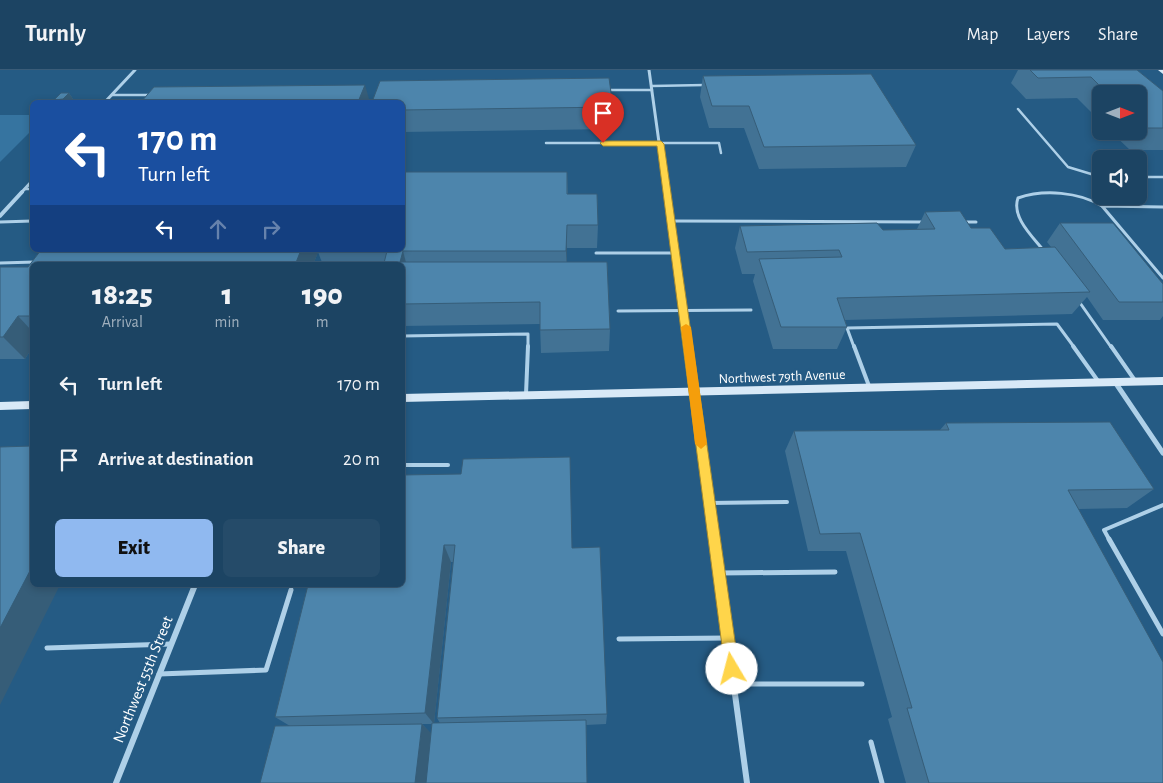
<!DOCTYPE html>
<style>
:root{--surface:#1c4463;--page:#254b69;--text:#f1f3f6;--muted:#a0b0be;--line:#3a5c78;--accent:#90b9f0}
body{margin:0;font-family:"Alegreya Sans",sans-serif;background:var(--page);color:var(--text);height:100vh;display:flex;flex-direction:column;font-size:19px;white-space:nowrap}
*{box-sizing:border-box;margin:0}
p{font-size:16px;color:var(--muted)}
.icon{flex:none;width:28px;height:28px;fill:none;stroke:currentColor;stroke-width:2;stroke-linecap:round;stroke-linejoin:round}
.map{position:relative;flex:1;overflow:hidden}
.panel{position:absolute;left:30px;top:192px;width:375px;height:325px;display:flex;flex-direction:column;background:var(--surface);border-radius:8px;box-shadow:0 2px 8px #0003,0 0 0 1px var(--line)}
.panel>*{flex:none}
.guide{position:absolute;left:30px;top:30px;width:375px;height:152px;border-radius:8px;box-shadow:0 2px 8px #0003,0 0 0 1px var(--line);background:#1a4fa0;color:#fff;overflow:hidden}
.needle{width:32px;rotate:90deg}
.tools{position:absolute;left:1092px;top:15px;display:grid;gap:10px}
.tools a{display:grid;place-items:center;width:55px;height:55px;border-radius:8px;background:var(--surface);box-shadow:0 2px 8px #0003,0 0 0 1px var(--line);font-size:25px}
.pin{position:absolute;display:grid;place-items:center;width:42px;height:42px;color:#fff;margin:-51px -21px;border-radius:50% 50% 50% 0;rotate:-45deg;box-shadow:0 0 5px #0007}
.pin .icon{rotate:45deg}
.me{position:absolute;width:55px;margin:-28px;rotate:352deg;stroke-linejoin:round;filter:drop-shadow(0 0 4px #0008)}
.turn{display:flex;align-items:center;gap:18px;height:105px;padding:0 25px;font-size:22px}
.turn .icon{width:65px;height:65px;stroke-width:2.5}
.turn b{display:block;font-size:35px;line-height:42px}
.lanes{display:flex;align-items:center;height:48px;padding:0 25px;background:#0003;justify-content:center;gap:25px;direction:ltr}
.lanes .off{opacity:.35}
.eta{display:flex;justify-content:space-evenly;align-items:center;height:85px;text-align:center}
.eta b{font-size:30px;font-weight:800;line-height:35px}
.action{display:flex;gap:10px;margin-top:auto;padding:10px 25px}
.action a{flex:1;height:58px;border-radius:8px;background:var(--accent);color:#111;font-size:20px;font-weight:800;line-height:58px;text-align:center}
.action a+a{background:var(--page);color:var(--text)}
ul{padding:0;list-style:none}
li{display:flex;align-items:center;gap:15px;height:75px;padding:0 25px}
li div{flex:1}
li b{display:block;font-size:19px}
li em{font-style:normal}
header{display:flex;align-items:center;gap:30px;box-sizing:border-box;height:70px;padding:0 25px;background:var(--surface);border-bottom:1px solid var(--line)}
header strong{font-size:24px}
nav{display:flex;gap:28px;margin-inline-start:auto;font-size:18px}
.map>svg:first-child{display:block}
.green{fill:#3674a0}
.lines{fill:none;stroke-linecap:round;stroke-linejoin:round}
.lane-far3{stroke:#aed0e8;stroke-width:2.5}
.lane-far2{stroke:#aed0e8;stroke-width:3}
.lane-far1{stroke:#aed0e8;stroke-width:4}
.lane{stroke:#aed0e8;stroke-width:5}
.street-far3{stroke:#aed0e8;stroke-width:3}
.street-far2{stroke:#aed0e8;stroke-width:4}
.street-far1{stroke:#aed0e8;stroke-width:5}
.street{stroke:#aed0e8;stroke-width:6}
.secondary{fill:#d8e9f7;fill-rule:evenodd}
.wall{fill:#427294;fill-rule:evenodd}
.shaded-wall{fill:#365d78}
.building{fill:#4d85ac;stroke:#365d78}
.route{fill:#ffd54a;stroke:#a68a30}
.slow{fill:#f59e0b}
.labels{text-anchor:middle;stroke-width:4.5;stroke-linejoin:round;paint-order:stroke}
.street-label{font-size:14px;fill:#fff;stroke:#255b84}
.near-street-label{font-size:16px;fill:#fff;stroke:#255b84}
</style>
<header>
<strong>Turnly</strong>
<nav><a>Map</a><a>Layers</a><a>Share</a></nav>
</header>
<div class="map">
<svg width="1163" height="713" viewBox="0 0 1163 713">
<rect width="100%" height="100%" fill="#255b84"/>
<path class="green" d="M0,45H32V60L0,92Z"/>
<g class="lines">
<g class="lane-far3">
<path d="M652,16L705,15"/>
<path d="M607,20H652"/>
<path d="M112,25H152"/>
<path d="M1018,39L1068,97L1101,107"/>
<path d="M546,73H719L721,83"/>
<path d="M1139,107H1163"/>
<path d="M25,119H32"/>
</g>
<g class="lane-far2">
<path d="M1163,137L1102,136L1163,208"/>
<path d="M671,151L924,152"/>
<path d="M0,152L32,151"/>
<path d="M963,152H976"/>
<path d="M1044,181C1033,167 1011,147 1018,128C1044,119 1079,122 1102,136"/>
<path d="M596,183H676"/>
<path d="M0,193L35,192"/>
<path d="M1078,230L1111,277"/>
<path d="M618,241L751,240"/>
<path d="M402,266L528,264V277"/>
<path d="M854,277L847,258L1057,254L1074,277"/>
</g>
<g class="lane-far1">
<path d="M854,276L869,316"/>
<path d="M1073,276L1098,311"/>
<path d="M1111,276L1136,312"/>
<path d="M526,324L528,276"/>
<path d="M402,395H448"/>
<path d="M709,433L787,432"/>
<path d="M1110,471L1104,460L1163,435"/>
</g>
<g class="lane">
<path d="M1109,469L1163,564"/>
<path d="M719,503L835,502"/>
<path d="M619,569L728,568"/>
<path d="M47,578L171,574"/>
<path d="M159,604L266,600L291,520"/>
<path d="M734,614H862"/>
<path d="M871,672L882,713"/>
</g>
<g class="street-far3">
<path d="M649,0L666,123"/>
<path d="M105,32L135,0"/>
<path d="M21,123L32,111"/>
</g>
<g class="street-far2">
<path d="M666,122L687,277"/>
<path d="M0,146L22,122"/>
</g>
<g class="street-far1">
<path d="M687,276L714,471"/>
<path d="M1115,312L1163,383"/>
</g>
<g class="street">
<path d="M714,469L747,713"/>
<path d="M116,713L195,515"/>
</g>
<g class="secondary">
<path d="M1158,0H1163V4Z"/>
<path d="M1163,307V315L402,332V324Z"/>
<path d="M32,331V339L0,340V332Z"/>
</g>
</g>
<g class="wall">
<path d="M1018,0H1137L1163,21V80H1130L1110,61H1139V24H1101V52L1077,28L1026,29L1011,13Z"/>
<path d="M703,6L916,75L906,97L759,99L744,58H709L700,27Z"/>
<path d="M69,23L73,29L70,32H56L54,30Z"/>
<path d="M402,32L613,37L612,59L402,62Z"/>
<path d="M402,102H567L568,124H597L598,155L597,178H567V192H607L610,259L609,281L541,283L540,254L402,256V195H323L318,182L313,195H32V278L25,289H0V197H28L41,180H402Z"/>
<path d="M925,142L971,158L1005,179L1051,177L1047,172L1060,153L1163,214V246L1160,250H1103L1087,227L1072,244L845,250L847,257L837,279H773L753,211L755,204H742L735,178L740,156L883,160L917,159Z"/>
<path d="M946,353L1154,419L1127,438L1079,439L1163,713H906L888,649L892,647L846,481H808L785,381L794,361L940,360Z"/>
<path d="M402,405L572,478L607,644L606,654L586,655L587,713L290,656L275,647ZM451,492H453L437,648L440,653H434ZM422,654H432L431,664Z"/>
</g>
<g class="shaded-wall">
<path d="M365,15L370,32H358Z"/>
<path d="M69,23L73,29L70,32H65L63,29Z"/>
<path d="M567,155V204L566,181Z"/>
<path d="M301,180H319L313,195H295Z"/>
<path d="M403,181L409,204L400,192Z"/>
<path d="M18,246L32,261V278L25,289L3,267Z"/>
<path d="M444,475L451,492L434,654L425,643Z"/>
<path d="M32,497V515H60L0,635V558Z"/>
<path d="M422,654L432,664L426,713H415Z"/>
</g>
<g class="building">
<path d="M1030,0H1137L1163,21V58H1146L1139,52V24H1108L1091,7L1038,8Z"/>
<path d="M871,4L916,75L764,77L749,36H712L703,6Z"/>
<path d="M609,8L613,37L402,40V32H372L380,11Z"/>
<path d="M365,15L358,32H141L154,17Z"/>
<path d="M61,23H69L63,29L54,30Z"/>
<path d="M402,102H567V124H597L598,155H567L566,181H403L400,192H607L610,259L540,260V232L402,234V195H337L384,193L387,181H318V180H402Z"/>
<path d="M960,141L971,158H990L1005,179L1055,177L1090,222L837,228L847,257H781L759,189L842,187L839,180L747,182L740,156L877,153L883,160L935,159L925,142Z"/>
<path d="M1060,153H1113L1163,214V232H1119Z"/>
<path d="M41,180H301L295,195H32V246H18L3,267H0V197H28Z"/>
<path d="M1110,352L1154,419L1068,420L1163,592V713H929L907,638H912L860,463L820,464L794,361L949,360L946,353Z"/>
<path d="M32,376V497L0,558V377Z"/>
<path d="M570,387L572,478L600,477L607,644L437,648L455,475H444L425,643L275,647L308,515H402V405L461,404L463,389Z"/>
<path d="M586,650L587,713H426L432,653Z"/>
<path d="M422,654L415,713H260L275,656Z"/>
</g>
<path class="route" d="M661,71L664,74L739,599L737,604L732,606L727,604L725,599L657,76H603L600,73L603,71Z"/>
<path class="slow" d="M686,254L691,257L707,374L701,379L695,374L681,257Z"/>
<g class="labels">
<g class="street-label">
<text transform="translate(782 306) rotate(-2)" y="5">Northwest 79th Avenue</text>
</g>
<g class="near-street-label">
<text transform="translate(142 609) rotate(-68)" y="6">Northwest 55th Street</text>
</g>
</g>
</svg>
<div class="tools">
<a><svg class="needle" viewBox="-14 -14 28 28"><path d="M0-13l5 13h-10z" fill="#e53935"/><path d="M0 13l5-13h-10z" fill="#a0b0be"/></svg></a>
<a><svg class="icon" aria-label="sound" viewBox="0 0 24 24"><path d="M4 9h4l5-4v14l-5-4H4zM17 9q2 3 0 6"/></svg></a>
</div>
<div class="pin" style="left:603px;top:73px;background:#d93025"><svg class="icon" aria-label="arrive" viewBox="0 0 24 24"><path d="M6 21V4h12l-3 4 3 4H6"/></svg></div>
<svg class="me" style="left:732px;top:599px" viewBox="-20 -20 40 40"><circle r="19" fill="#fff"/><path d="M0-13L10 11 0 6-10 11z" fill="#ffd54a"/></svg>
<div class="guide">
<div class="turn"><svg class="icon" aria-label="left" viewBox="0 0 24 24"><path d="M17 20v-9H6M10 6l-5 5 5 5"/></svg><div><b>170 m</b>Turn left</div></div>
<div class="lanes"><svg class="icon" aria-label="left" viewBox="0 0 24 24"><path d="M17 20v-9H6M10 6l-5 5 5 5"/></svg><svg class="icon off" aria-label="ahead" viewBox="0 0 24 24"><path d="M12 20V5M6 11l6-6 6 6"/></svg><svg class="icon off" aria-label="right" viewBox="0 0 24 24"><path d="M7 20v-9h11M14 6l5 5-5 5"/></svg></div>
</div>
<section class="panel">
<div class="eta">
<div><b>18:25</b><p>Arrival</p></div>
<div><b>1</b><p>min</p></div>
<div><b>190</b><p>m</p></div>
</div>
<ul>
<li><svg class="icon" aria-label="left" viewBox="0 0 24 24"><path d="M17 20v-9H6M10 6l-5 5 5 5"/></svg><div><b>Turn left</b></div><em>170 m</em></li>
<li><svg class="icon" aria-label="arrive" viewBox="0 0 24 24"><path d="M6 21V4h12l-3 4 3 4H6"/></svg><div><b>Arrive at destination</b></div><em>20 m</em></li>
</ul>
<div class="action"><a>Exit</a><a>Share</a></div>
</section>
</div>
